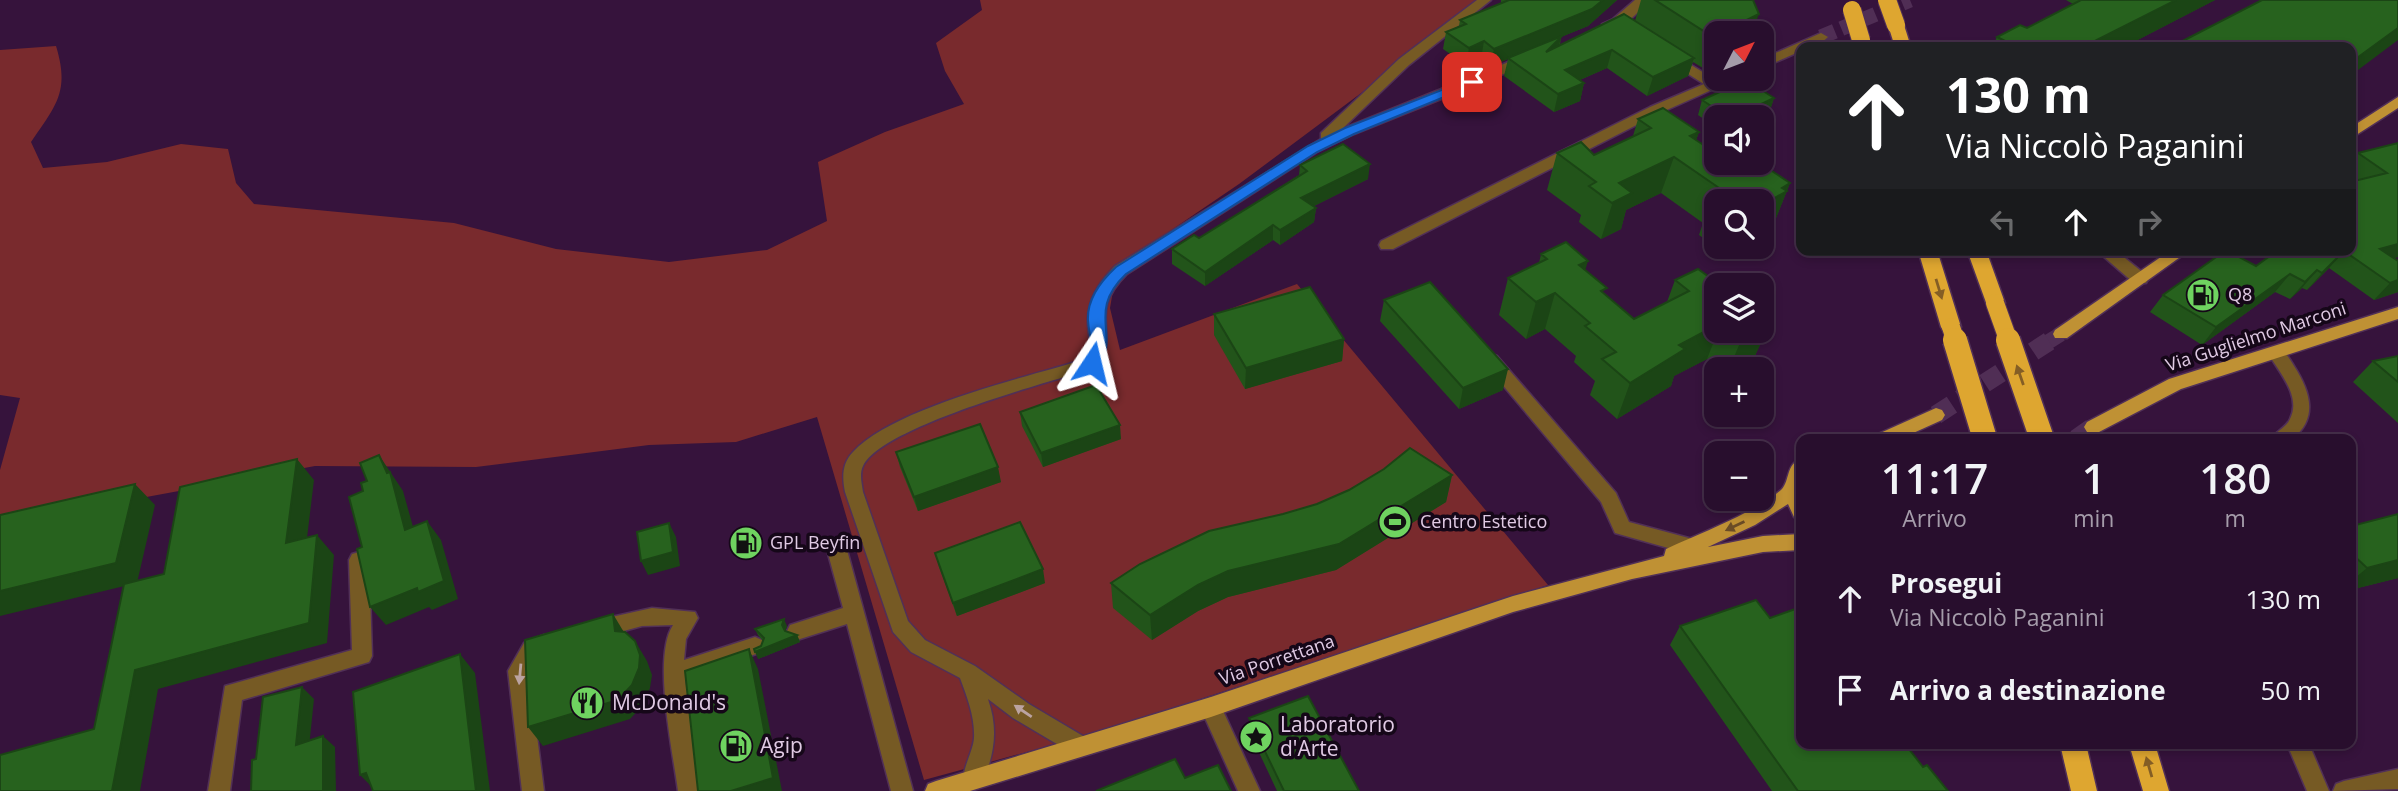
<!DOCTYPE html>
<html lang="it">
<meta charset="utf-8">
<style>
:root{--surface:#280e2d;--page:#301735;--text:#f1f3f6;--muted:#a59caa;--line:#442e49}
body{margin:0;font-family:"Open Sans",sans-serif;background:var(--page);color:var(--text);height:100vh;display:flex;flex-direction:column;font-size:26px;white-space:nowrap}
*{box-sizing:border-box;margin:0}
p{font-size:23px;color:var(--muted)}
.icon{flex:none;width:38px;height:38px;fill:none;stroke:currentColor;stroke-width:2;stroke-linecap:round;stroke-linejoin:round}
.map{position:relative;flex:1;overflow:hidden}
.side{position:absolute;left:1796px;top:434px;width:560px;height:315px;display:flex;flex-direction:column;background:var(--surface);border-radius:14px;box-shadow:0 4px 10px #0003,0 0 0 2px var(--line)}
.side>*{flex:none}
.banner{position:absolute;left:1796px;top:42px;width:560px;height:214px;border-radius:14px;box-shadow:0 4px 10px #0003,0 0 0 2px var(--line);background:#202124;color:#fff;overflow:hidden}
.needle{width:46px;rotate:48deg}
.buttons{position:absolute;left:1704px;top:21px;display:grid;gap:14px}
.buttons a{display:grid;place-items:center;width:70px;height:70px;border-radius:14px;background:var(--surface);box-shadow:0 4px 10px #0003,0 0 0 2px var(--line);font-size:35px}
.pin{position:absolute;display:grid;place-items:center;width:60px;height:60px;color:#fff;margin:-30px;border-radius:14px;box-shadow:0 4px 10px #0006}
.me{position:absolute;width:77px;margin:-38px;rotate:10deg;stroke-linejoin:round;filter:drop-shadow(0 0 5px #0008)}
.turn{display:flex;align-items:center;gap:24px;height:147px;padding:0 35px;font-size:32px}
.turn .icon{width:91px;height:91px;stroke-width:2.5}
.turn b{display:block;font-size:49px;line-height:60px}
.lanes{display:flex;align-items:center;height:66px;padding:0 35px;background:#0003;justify-content:center;gap:35px;direction:ltr}
.lanes .off{opacity:.35}
.eta{display:flex;justify-content:space-evenly;align-items:center;height:119px;text-align:center}
.eta b{font-size:42px;font-weight:600;line-height:49px}
ul{padding:0;list-style:none}
li{display:flex;align-items:center;gap:21px;height:91px;padding:0 35px}
li div{flex:1}
li b{display:block;font-size:26px}
li em{font-style:normal}
.map>svg:first-child{display:block}
.green{fill:#792a2d}
.lines{fill:none;stroke-linecap:round;stroke-linejoin:round}
.minor-tunnel{stroke:#502e55;stroke-width:15;stroke-dasharray:15 7;stroke-linecap:butt}
.major-tunnel-far1{stroke:#502e55;stroke-width:15;stroke-dasharray:15 7;stroke-linecap:butt}
.major-tunnel{stroke:#502e55;stroke-width:19;stroke-dasharray:19 10;stroke-linecap:butt}
.minor-casing{stroke:#513057;stroke-width:3}
.major-casing{stroke:#513057;stroke-width:3}
.highway-casing{stroke:#513057;stroke-width:3}
.minor{fill:#765a24;fill-rule:evenodd}
.major{fill:#bf9134;fill-rule:evenodd}
.highway{fill:#dea630;fill-rule:evenodd}
.highway-bridge-far1-casing{stroke:#513057;stroke-width:20;stroke-linecap:butt}
.highway-bridge-casing{stroke:#513057;stroke-width:27;stroke-linecap:butt}
.highway-bridge-far1{stroke:#dea630;stroke-width:18}
.highway-bridge{stroke:#dea630;stroke-width:24}
.wall{fill:#22541a}
.shaded-wall{fill:#1b4515}
.building{fill:#27621e;stroke:#1b4515;stroke-width:2}
.oneway{fill:#845e25}
.oneway2{fill:#6a4c26}
.oneway3{fill:#bba3a1}
.route{fill:#1a73e8;stroke:#114b97;stroke-width:2}
.labels{text-anchor:middle;stroke-width:7;stroke-linejoin:round;paint-order:stroke}
.poi-label{font-size:18px;fill:#e0cae4;stroke:#150718;text-anchor:start}
.street-label{font-size:18px;fill:#e0cae4;stroke:#150718}
.near-poi-label{font-size:21px;fill:#e0cae4;stroke:#150718;text-anchor:start}
</style>
<div class="map">
<svg width="2398" height="791" viewBox="0 0 2398 791">
<rect width="100%" height="100%" fill="#36133c"/>
<path class="green" d="M980,0H1486L1239,184L1117,267L1110,308L1120,350L1297,284L1548,585L1100,732L924,780L817,417L736,442L649,445L476,467L315,466L0,524V470L20,398L0,395V50L56,46C70,92 56,105 31,142L43,168L107,162L181,144L228,149L236,183L254,204L454,223L556,249L669,262L767,250L827,221L818,162L885,132L964,104L945,71L936,43L982,10Z"/>
<g class="lines">
<path class="minor-tunnel" d="M1821,37L1910,0"/>
<path class="major-tunnel-far1" d="M2048,342L2061,334"/>
<g class="major-tunnel">
<path d="M1936,415L2051,340"/>
<path d="M2076,439L2093,427"/>
</g>
<defs>
<g id="minor">
<path d="M1477,0H1491L1409,65L1342,129L1521,57H1531V63L1354,134L1317,152L1127,274C1086,314 1121,333 1098,367C1053,381 882,426 863,466C859,474 862,484 863,492L908,621L925,640L975,666L1029,704L1088,739L1091,746L1088,753L1080,756L1072,753L1013,718L988,699C999,731 994,756 981,786L973,789L965,786C959,773 973,753 974,738C975,717 967,697 960,678L911,652L893,632L845,492C842,477 842,463 853,452C893,408 1027,377 1086,359C1092,347 1089,338 1088,326C1086,301 1099,282 1115,266L1321,139V133L1399,59Z"/>
<path d="M1635,0H1649C1639,12 1620,33 1602,30V24L1613,19Z"/>
<path d="M1821,33L1828,37C1821,44 1810,47 1801,47V51L1762,68V59Z"/>
<path d="M1671,53L1716,80L1736,79L1660,113L1393,249H1381L1379,245L1381,241L1650,107L1704,84L1666,60V54Z"/>
<path d="M2096,250H2115L2146,275L2148,279L2146,283H2134Z"/>
<path d="M2276,347C2285,350 2289,358 2294,366C2310,391 2319,418 2292,439H2271C2276,431 2286,428 2290,419C2302,396 2278,371 2268,353Z"/>
<path d="M1491,354L1497,356L1616,493L1629,522L1700,541L1703,547L1700,553L1693,555L1615,533L1601,502L1485,364L1482,360Z"/>
<path d="M837,542L844,544L847,550L913,791H891L847,624L797,640L790,637L787,631L790,625L843,608L827,550L830,544Z"/>
<path d="M359,552L366,554L369,560L372,656L369,662L242,700L230,791H208L225,686L352,650L349,560L352,554Z"/>
<path d="M652,608L695,612L698,618L686,639L684,660L755,637L762,640L765,646L762,652L685,678L700,791H678C673,752 652,657 673,625L642,626L598,638L591,635L588,629L591,623L598,620Z"/>
<path d="M544,635L551,638L554,644L551,650L538,655L529,672L544,791H522L508,671L524,643Z"/>
<path d="M1211,697L1218,700L1260,791H1238L1200,707L1204,700Z"/>
<path d="M2287,744H2309L2329,791H2307Z"/>
<path d="M2398,769V789L2333,791L2336,784L2344,781Z"/>
</g>
<g id="major">
<path d="M2398,97V108L2350,139V128Z"/>
<path d="M2171,250H2190L2067,338H2055L2053,334L2055,330Z"/>
<path d="M2398,307V319L2181,389L2099,432H2087L2084,427L2087,422L2169,379Z"/>
<path d="M1936,408L1942,410L1945,415L1942,420L1900,439H1875L1878,434Z"/>
<path d="M1801,459V519L1794,517L1788,504L1755,525L1708,547L1763,536L1801,534V550L1763,552L1632,579L1513,612L1211,717L970,791H925L928,784L936,781L1211,697L1513,596L1664,556L1666,549C1698,534 1757,512 1782,489C1790,480 1786,464 1801,459Z"/>
</g>
<g id="highway">
<path d="M1896,20L1904,25L1911,47H1895L1888,25Z"/>
<path d="M1918,250H1937L1961,327L1958,332H1944L1941,327Z"/>
<path d="M1967,250H1986L2005,303L2002,308H1988Z"/>
<path d="M2060,744H2086L2097,791H2071Z"/>
<path d="M2129,744H2155L2169,791H2143Z"/>
</g>
</defs>
<use href="#minor" class="minor-casing"/>
<use href="#major" class="major-casing"/>
<use href="#highway" class="highway-casing"/>
<use href="#minor" class="minor"/>
<use href="#major" class="major"/>
<use href="#highway" class="highway"/>
<defs>
<g id="highway-bridge-far1">
<path d="M1887,0L1896,25"/>
<path d="M1852,10L1861,40"/>
<path d="M1995,303L2009,342"/>
<path d="M1951,327L1956,342"/>
</g>
<g id="highway-bridge">
<path d="M1955,340L1985,439"/>
<path d="M2008,340L2042,439"/>
</g>
</defs>
<use href="#highway-bridge-far1" class="highway-bridge-far1-casing"/>
<use href="#highway-bridge" class="highway-bridge-casing"/>
<use href="#highway-bridge-far1" class="highway-bridge-far1"/>
<use href="#highway-bridge" class="highway-bridge"/>
</g>
<g class="wall">
<path d="M1501,0H1617L1588,26L1561,37L1560,45L1635,21L1641,0H1753L1717,33V61L1703,68L1693,62L1688,76L1647,96L1607,68L1580,80L1584,83L1580,101L1554,112L1504,76L1508,59L1491,66L1481,59L1466,65L1443,49L1446,32L1459,26L1460,20L1501,4Z"/>
<path d="M2066,0H2215L2124,47H1992L1997,37L2027,28L2073,4Z"/>
<path d="M1774,98L1769,113L1759,117H1717V128L1698,115L1702,100Z"/>
<path d="M1638,119L1699,132L1696,140L1743,172L1790,183L1772,228L1762,233V201H1717V247H1739L1726,254L1699,235L1703,223L1661,193L1626,210L1621,229L1601,239L1579,222L1581,215L1547,190L1557,153L1594,155L1633,136Z"/>
<path d="M2398,143V257L2394,258L2398,261V292L2374,300L2329,268L2307,290L2302,288L2290,299L2275,292L2202,345L2150,312L2163,295L2256,266L2350,250L2358,180L2350,175V163L2358,153Z"/>
<path d="M1300,165L1368,179L1314,206L1316,208L1314,222L1280,245L1273,240L1205,286L1172,264V249L1199,238L1299,175Z"/>
<path d="M1541,254L1585,270L1605,294L1634,319L1667,302L1675,280L1698,269L1717,331H1762L1770,323L1753,360L1736,369H1720L1707,359L1674,376L1671,386L1617,419L1590,395L1595,381L1574,362L1576,356L1545,329L1526,339L1499,315L1508,278L1539,263Z"/>
<path d="M1384,300L1503,390L1459,409L1380,321Z"/>
<path d="M1214,314L1344,339L1342,361L1245,389L1214,335Z"/>
<path d="M2398,356V423L2353,382L2373,361Z"/>
<path d="M1020,412L1121,439L1043,467L1022,426Z"/>
<path d="M896,452L1001,482L918,511L900,467Z"/>
<path d="M1452,475L1446,502L1336,570L1228,597L1198,611L1152,640L1113,608L1111,583Z"/>
<path d="M2398,514V578L2350,590V519L2356,525Z"/>
<path d="M935,553L1045,583L957,616L939,567Z"/>
<path d="M787,626L785,631L797,635L800,642L758,659L763,641L758,635L755,629Z"/>
<path d="M1680,626L1801,744L1923,767L1948,791H1772L1670,645Z"/>
<path d="M1249,718L1359,791H1277L1249,731Z"/>
</g>
<g class="shaded-wall">
<path d="M1603,0H1617L1588,26L1561,37L1557,54L1508,58V59L1491,66L1494,49Z"/>
<path d="M2176,0H2215L2124,47H2083Z"/>
<path d="M1759,14L1752,33H1720Z"/>
<path d="M2398,28V40L2350,76V63Z"/>
<path d="M1717,35V61L1703,68L1713,37Z"/>
<path d="M1484,41L1481,59L1466,65L1469,48Z"/>
<path d="M1612,50L1607,68L1561,88L1565,70Z"/>
<path d="M1694,58L1688,76L1647,96L1653,77Z"/>
<path d="M1584,83L1580,101L1554,112L1558,94Z"/>
<path d="M1774,98L1769,113L1759,117H1734Z"/>
<path d="M1699,132L1687,166L1690,136Z"/>
<path d="M1674,157L1661,193L1626,210L1621,229L1601,239L1619,183Z"/>
<path d="M1370,164L1368,179L1300,213L1301,198Z"/>
<path d="M1790,183L1772,228L1762,233V205L1782,188Z"/>
<path d="M1316,208L1314,222L1280,245V230Z"/>
<path d="M1273,225V240L1205,286V272Z"/>
<path d="M2398,244V257L2365,266L2380,249Z"/>
<path d="M1729,247H1739L1726,254Z"/>
<path d="M2344,251L2329,268L2307,290L2322,273Z"/>
<path d="M1588,261L1577,297L1579,265Z"/>
<path d="M2317,270L2302,288L2290,299L2305,282Z"/>
<path d="M2290,274L2275,292L2202,345L2216,327Z"/>
<path d="M2398,280V292L2374,300L2390,283Z"/>
<path d="M1555,293L1545,329L1526,339L1536,302Z"/>
<path d="M1770,323L1753,360L1736,369H1729L1742,338L1756,331H1762V327Z"/>
<path d="M1717,325V331H1718L1707,359L1674,376L1671,386L1617,419L1630,383L1679,345Z"/>
<path d="M1344,339L1342,361L1245,389L1246,368Z"/>
<path d="M1508,369L1503,390L1459,409L1463,388Z"/>
<path d="M1120,425L1121,439L1043,467L1041,453Z"/>
<path d="M379,455L403,491L419,548L405,530L387,473Z"/>
<path d="M297,459L314,480L304,563L286,543Z"/>
<path d="M998,467L1001,482L918,511L914,497Z"/>
<path d="M1452,475L1446,502L1336,570L1228,597L1198,611L1152,640L1150,615L1198,585Z"/>
<path d="M135,484L155,505L137,583L0,616V591Z"/>
<path d="M427,521L441,540L458,599L432,610L429,607L386,625L370,607Z"/>
<path d="M669,523L676,537L680,566L648,575L641,561Z"/>
<path d="M317,535L334,555L327,643L158,689L140,791H112L135,670Z"/>
<path d="M2398,560V578L2350,590V582L2367,568Z"/>
<path d="M1043,569L1045,583L957,616L953,603Z"/>
<path d="M613,614L625,634L615,631Z"/>
<path d="M784,619L787,626L785,632L782,625Z"/>
<path d="M797,635L800,642L758,659L755,652Z"/>
<path d="M635,641L647,661L652,675L650,688L644,704L630,719L543,746L528,727Z"/>
<path d="M749,649L758,669L782,791H731Z"/>
<path d="M460,654L475,673L490,791H476Z"/>
<path d="M302,687L314,699L308,757L296,745Z"/>
<path d="M323,736L335,747L336,791H323Z"/>
<path d="M366,773L376,791L360,775Z"/>
</g>
<g class="building">
<path d="M1509,0H1603L1592,9L1494,49L1484,41L1469,48L1446,32L1466,24L1460,20Z"/>
<path d="M1655,0H1753L1759,14L1720,33H1717V35L1713,37Z"/>
<path d="M2081,0H2176L2083,47H2017L1997,37L2020,25L2027,28Z"/>
<path d="M2262,0H2398V28L2350,63V47H2171Z"/>
<path d="M1624,14L1694,58L1653,77L1612,50L1565,70L1584,83L1558,94L1508,58L1562,36L1546,52Z"/>
<path d="M1746,80L1774,98L1734,117H1728L1702,100Z"/>
<path d="M1663,108L1699,132L1690,136L1717,154V163H1730L1743,172L1760,163L1790,183L1782,188L1787,191L1762,205V201H1717L1713,198L1725,192L1674,157L1619,183L1632,193L1612,203L1589,186L1596,182L1557,153L1581,142L1594,155L1651,128L1638,119Z"/>
<path d="M2398,143V244L2380,249L2398,261V280L2390,283L2344,251L2322,273L2317,270L2305,282L2290,274L2216,327L2163,295L2226,250L2256,266L2278,250H2350V182L2387,173L2358,153Z"/>
<path d="M1343,144L1370,164L1301,198L1316,208L1280,230L1273,225L1205,272L1172,249L1194,235L1199,238L1307,171L1300,165Z"/>
<path d="M1566,242L1588,261L1579,265L1607,288L1601,291L1634,319L1689,291L1675,280L1698,269L1720,285H1717V325L1679,345L1685,349L1630,383L1602,359L1616,352L1585,326L1590,323L1555,293L1536,302L1508,278L1547,259L1541,254Z"/>
<path d="M1430,282L1508,369L1463,388L1384,300Z"/>
<path d="M1310,287L1344,339L1246,368L1214,314Z"/>
<path d="M1762,318L1770,323L1762,327Z"/>
<path d="M1733,331H1756L1742,338Z"/>
<path d="M2398,356V382L2373,361Z"/>
<path d="M1096,385L1120,425L1041,453L1020,412Z"/>
<path d="M980,424L998,467L914,497L896,452Z"/>
<path d="M1410,448L1452,475L1339,544L1228,571L1198,585L1150,615L1111,583L1140,564L1209,531L1283,514L1317,504L1349,490L1384,469Z"/>
<path d="M379,455L387,473L390,472L405,530L427,521L444,581L418,592L417,588L370,607L357,549L362,547L349,497L363,491L361,483L367,481L360,463Z"/>
<path d="M297,459L286,543L317,535L309,623L135,670L112,791H0V755L94,729L124,584L164,574L180,487Z"/>
<path d="M135,484L116,563L0,591V515Z"/>
<path d="M2398,514V560L2367,568L2350,552V519L2356,525Z"/>
<path d="M1020,522L1043,569L953,603L935,553Z"/>
<path d="M669,523L673,552L641,561L637,532Z"/>
<path d="M1756,600L1770,618L1801,607V744H1905L1923,767L1927,765L1948,791H1798L1680,626Z"/>
<path d="M613,614L615,631L625,632L635,641L640,655L639,668L632,685L618,700L528,727L525,640Z"/>
<path d="M784,619L782,625L785,631L797,635L755,652L754,649L761,646L764,638L755,629Z"/>
<path d="M749,649L773,778L731,791H698L685,671Z"/>
<path d="M460,654L476,791H373L366,773L360,775L353,692Z"/>
<path d="M302,687L296,745L323,736V791H251L252,760L256,759L263,697Z"/>
<path d="M1308,696L1359,791H1284L1249,718Z"/>
<path d="M1175,759L1185,778L1218,765L1231,791H1096Z"/>
</g>
<defs><path id="oneway-solid" d="M-6-.8H1V-3.2L6.5 0L1 3.2V.8H-6Z" transform="scale(1.75)"/></defs>
<g class="oneway">
<use href="#oneway-solid" transform="translate(1939 289) rotate(73)"/>
<use href="#oneway-solid" transform="translate(2020 375) rotate(-109)"/>
<use href="#oneway-solid" transform="translate(2149 767) rotate(-106)"/>
</g>
<use class="oneway2" href="#oneway-solid" transform="translate(1735 526) rotate(154)"/>
<g class="oneway3">
<use href="#oneway-solid" transform="translate(520 674) rotate(95)"/>
<use href="#oneway-solid" transform="translate(1023 711) rotate(-146)"/>
</g>
<path class="route" d="M1472,78L1478,82L1476,84L1354,134L1317,152L1126,274C1085,313 1122,336 1097,367H1086L1084,363C1096,344 1089,340 1088,320C1087,299 1102,280 1116,267L1308,146L1345,128Z"/>
<defs>
<symbol id="fuel-disc" viewBox="-11 -11 22 22"><circle r="9.5" fill="#6fd360" stroke="#150718"/><path d="M-5.5-6h7V0h2V4h1.3V-2.5L3-4.5l.8-.8L6-3V5H2.5V1h-1V6h-7ZM-4.2-4.7v3.2H.2V-4.7Z" fill="#111"/></symbol>
<symbol id="stadium-disc" viewBox="-11 -11 22 22"><circle r="9.5" fill="#6fd360" stroke="#150718"/><path d="M0-5a6.5 5 0 1 0 0 10a6.5 5 0 1 0 0-10ZM-3.5-1.8h7v3.6h-7Z" fill="#111"/></symbol>
<symbol id="restaurant-disc" viewBox="-11 -11 22 22"><circle r="9.5" fill="#6fd360" stroke="#150718"/><path d="M-5-6h1v4h1v-4h1v4h1v-4h1v5L-1.5 .5V6h-2V.5L-5-1ZM5-6V6H3V1.5H1.5Q1.5-4 5-6Z" fill="#111"/></symbol>
<symbol id="sight-disc" viewBox="-11 -11 22 22"><circle r="9.5" fill="#6fd360" stroke="#150718"/><path d="M0-6L1.8-2.2L6-1.7L2.9 1.2L3.7 5.4L0 3.3L-3.7 5.4L-2.9 1.2L-6-1.7L-1.8-2.2Z" fill="#111"/></symbol>
</defs>
<g fill-rule="evenodd">
<use href="#fuel-disc" x="2184" y="276" width="38" height="38"/>
<use href="#stadium-disc" x="1376" y="503" width="38" height="38"/>
<use href="#fuel-disc" x="727" y="524" width="38" height="38"/>
<use href="#restaurant-disc" x="568" y="684" width="38" height="38"/>
<use href="#sight-disc" x="1237" y="718" width="38" height="38"/>
<use href="#fuel-disc" x="717" y="727" width="38" height="38"/>
</g>
<g class="labels">
<g class="poi-label">
<text x="2228" y="301">Q8</text>
<text x="1420" y="528">Centro Estetico</text>
<text x="770" y="549">GPL Beyfin</text>
</g>
<g class="street-label">
<text transform="translate(2256 337) rotate(-18)" y="6">Via Guglielmo Marconi</text>
<text transform="translate(1277 660) rotate(-19)" y="6">Via Porrettana</text>
</g>
<g class="near-poi-label">
<text x="612" y="710">McDonald's</text>
<text x="1280" y="732">Laboratorio<tspan x="1280" dy="24">d'Arte</tspan></text>
<text x="760" y="753">Agip</text>
</g>
</g>
</svg>
<div class="buttons">
<a><svg class="needle" viewBox="-14 -14 28 28"><path d="M0-13l5 13h-10z" fill="#e53935"/><path d="M0 13l5-13h-10z" fill="#a59caa"/></svg></a>
<a><svg class="icon" aria-label="sound" viewBox="0 0 24 24"><path d="M4 9h4l5-4v14l-5-4H4zM17 9q2 3 0 6"/></svg></a>
<a><svg class="icon" aria-label="search" viewBox="0 0 24 24"><circle cx="10" cy="10" r="6"/><path d="M15 15l6 6"/></svg></a>
<a><svg class="icon" aria-label="layers" viewBox="0 0 24 24"><path d="M12 4l9 5-9 5-9-5zM3 14l9 5 9-5"/></svg></a>
<a>+</a>
<a>−</a>
</div>
<div class="pin" style="left:1472px;top:82px;background:#d93025"><svg class="icon" aria-label="arrive" viewBox="0 0 24 24"><path d="M6 21V4h12l-3 4 3 4H6"/></svg></div>
<svg class="me" style="left:1092px;top:363px" viewBox="-20 -20 40 40"><path d="M0-17L14 15 0 8-14 15z" fill="#1a73e8" stroke="#fff" stroke-width="4"/></svg>
<div class="banner">
<div class="turn"><svg class="icon" aria-label="ahead" viewBox="0 0 24 24"><path d="M12 20V5M6 11l6-6 6 6"/></svg><div><b>130 m</b>Via Niccolò Paganini</div></div>
<div class="lanes"><svg class="icon off" aria-label="left" viewBox="0 0 24 24"><path d="M17 20v-9H6M10 6l-5 5 5 5"/></svg><svg class="icon" aria-label="ahead" viewBox="0 0 24 24"><path d="M12 20V5M6 11l6-6 6 6"/></svg><svg class="icon off" aria-label="right" viewBox="0 0 24 24"><path d="M7 20v-9h11M14 6l5 5-5 5"/></svg></div>
</div>
<section class="side">
<div class="eta">
<div><b>11:17</b><p>Arrivo</p></div>
<div><b>1</b><p>min</p></div>
<div><b>180</b><p>m</p></div>
</div>
<ul>
<li><svg class="icon" aria-label="ahead" viewBox="0 0 24 24"><path d="M12 20V5M6 11l6-6 6 6"/></svg><div><b>Prosegui</b><p>Via Niccolò Paganini</p></div><em>130 m</em></li>
<li><svg class="icon" aria-label="arrive" viewBox="0 0 24 24"><path d="M6 21V4h12l-3 4 3 4H6"/></svg><div><b>Arrivo a destinazione</b></div><em>50 m</em></li>
</ul>
</section>
</div>
